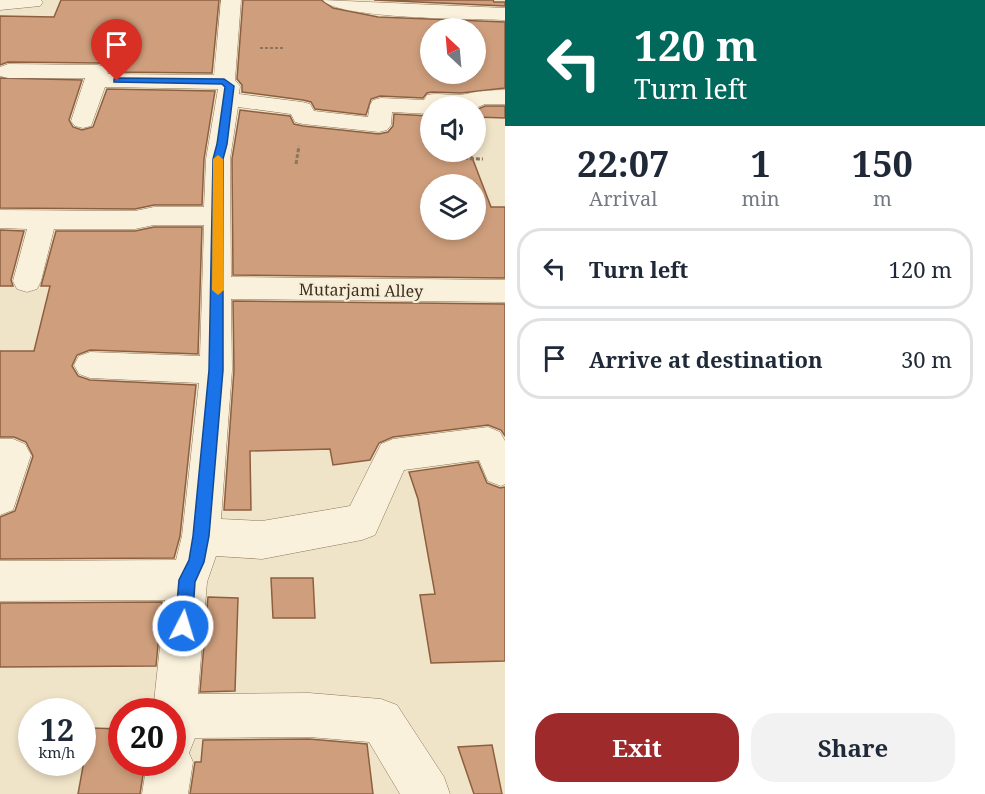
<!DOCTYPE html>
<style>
:root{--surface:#fff;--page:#f2f2f3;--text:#1f2937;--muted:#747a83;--line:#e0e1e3;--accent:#9e2a2b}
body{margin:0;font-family:"Noto Serif",serif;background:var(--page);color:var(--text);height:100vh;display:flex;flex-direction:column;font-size:22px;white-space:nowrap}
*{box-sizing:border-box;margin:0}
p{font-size:20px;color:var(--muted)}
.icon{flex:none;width:33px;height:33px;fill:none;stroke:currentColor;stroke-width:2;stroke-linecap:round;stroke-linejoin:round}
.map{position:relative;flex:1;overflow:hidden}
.panel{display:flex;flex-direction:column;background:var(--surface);width:480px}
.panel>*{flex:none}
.top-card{background:#00695c;color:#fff;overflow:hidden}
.needle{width:39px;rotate:334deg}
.fabs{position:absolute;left:420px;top:18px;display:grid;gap:12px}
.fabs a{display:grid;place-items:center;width:66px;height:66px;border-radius:50%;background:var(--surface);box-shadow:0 3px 9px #0003;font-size:30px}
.speed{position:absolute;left:18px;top:698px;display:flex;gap:12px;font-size:30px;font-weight:700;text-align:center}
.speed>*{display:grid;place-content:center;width:78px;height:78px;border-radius:50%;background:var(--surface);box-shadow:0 3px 9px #0003;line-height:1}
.speed small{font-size:15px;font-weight:400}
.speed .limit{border:9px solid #d22;background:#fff;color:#111}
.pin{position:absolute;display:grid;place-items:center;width:51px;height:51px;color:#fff;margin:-62px -26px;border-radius:50% 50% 50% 0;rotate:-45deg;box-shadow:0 0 6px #0007}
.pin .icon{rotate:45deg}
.me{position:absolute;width:66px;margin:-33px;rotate:5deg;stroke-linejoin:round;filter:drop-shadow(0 0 4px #0008)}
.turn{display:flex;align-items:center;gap:21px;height:126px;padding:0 30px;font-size:27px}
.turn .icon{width:78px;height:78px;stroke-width:2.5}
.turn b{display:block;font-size:42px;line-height:51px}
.eta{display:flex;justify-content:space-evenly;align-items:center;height:102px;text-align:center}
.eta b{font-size:36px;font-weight:700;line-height:42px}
.action{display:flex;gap:12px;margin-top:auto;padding:12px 30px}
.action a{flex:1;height:69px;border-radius:24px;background:var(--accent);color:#fff;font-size:24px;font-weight:700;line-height:69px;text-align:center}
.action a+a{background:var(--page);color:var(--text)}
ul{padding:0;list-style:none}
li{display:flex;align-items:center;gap:18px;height:81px;margin:0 12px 9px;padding:0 18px;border:3px solid var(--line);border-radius:24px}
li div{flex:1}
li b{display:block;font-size:22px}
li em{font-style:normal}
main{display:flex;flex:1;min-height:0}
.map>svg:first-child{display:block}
.building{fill:#cf9f7d;stroke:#8d5f41;stroke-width:1.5;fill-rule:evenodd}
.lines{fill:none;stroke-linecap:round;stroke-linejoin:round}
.minor-casing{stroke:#8d765c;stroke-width:1}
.path-far1{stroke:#8d765c;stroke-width:2;stroke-dasharray:3 2;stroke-linecap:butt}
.path{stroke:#8d765c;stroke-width:3;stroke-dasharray:4 2;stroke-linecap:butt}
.minor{fill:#faf1dc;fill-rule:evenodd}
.route{fill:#1a73e8;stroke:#114b97;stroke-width:1.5}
.slow{fill:#f59e0b}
.labels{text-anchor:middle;stroke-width:4.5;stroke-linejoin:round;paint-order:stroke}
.street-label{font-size:16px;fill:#3d2e20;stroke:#f7eed8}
</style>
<main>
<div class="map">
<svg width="505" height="794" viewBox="0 0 505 794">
<rect width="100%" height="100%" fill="#f0e4c8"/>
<g class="building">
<path d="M61,0H219L212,73L110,72L107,65L98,63L8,62L0,65V16L54,17Z"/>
<path d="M243,0H321L333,8L378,17L505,22V88L461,93L432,92L427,93L423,98L380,96L371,99L366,115L315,109L311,102L303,100L242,92V85L237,79ZM430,28H476V74H430Z"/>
<path d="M374,0H493L494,2H505V6Z"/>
<path d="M0,78L82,80L69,120L73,127L82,130L93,127L107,89L215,91L204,159L202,205H154L135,209L0,208Z"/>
<path d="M485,106H505V118L476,117V110Z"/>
<path d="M240,110L290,116L294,124L303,126L379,134L388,132L393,126L394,114L430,116V152H470L491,207H505V278L233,275L232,159ZM430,184H476V230H430Z"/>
<path d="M154,227H202L198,354L90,350L77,355L72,366L78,376L90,380L196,385L180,536L174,558L0,559V517L15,511L33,456L26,442L14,437H0V351H34L50,286H41L56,231H135Z"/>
<path d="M0,230L24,231L11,280L13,286H0Z"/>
<path d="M233,301L505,304V436L501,430L488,425L393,437L379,443L370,460L333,465L330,449L250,451L251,510H224L234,370Z"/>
<path d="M478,462L487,483L500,488L505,487V661L431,663L420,595L435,594L418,499L409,472Z"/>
<path d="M271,578H313L315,618H273Z"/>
<path d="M208,597L238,598L235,691L200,692Z"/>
<path d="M162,602L156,666L0,667V603Z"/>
<path d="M90,728L122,729V762H145L140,794H78Z"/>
<path d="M309,739L367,744L373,794H190L195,762H201L203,740Z"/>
<path d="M492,745L502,794H474L458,747Z"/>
</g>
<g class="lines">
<defs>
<g id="minor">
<path d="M0,0H41L43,2L40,6L0,10Z"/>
<path d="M221,0H241L235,80L240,86L239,94L302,102L310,104L314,111L368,117L370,105L373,100L381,98L424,100L427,95C440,92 454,97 466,94C479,91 491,90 505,90V104H485L476,108L430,106V114L392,112L391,125L387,130L379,132L303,124L295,122L291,114L238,107L230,159L231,277L505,280V302L231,299L232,370L221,519L262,521L350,506L381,444L393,439L488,427L500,432L505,441V484L501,486L488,481L479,460L404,470L375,535L362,540L262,559L216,556L207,582L198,694L309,693L381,699L397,705L444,777L450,794H400L369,742L309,737L195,738L189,753L193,762L188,794H142L147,762H172V711H153L165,600L0,601V561L176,560L182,536L199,383L90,378L79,374L74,365L79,356L90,352L200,356L204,225H154L135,229H54L41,281L37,289L27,292L17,289L13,281L27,229L0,228V210L135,211L154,207H204L206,159L218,89L105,87L91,126L83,128L75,126L71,121L85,78H8L0,76V67L8,64L98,65L106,67L108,74L214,75Z"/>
<path d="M323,0L505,8V20C476,19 336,19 323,0Z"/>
<path d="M0,439H13L25,444L31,455L13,510L0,515Z"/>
</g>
</defs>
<use href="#minor" class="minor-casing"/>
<path class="path-far1" d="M260,48H284"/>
<g class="path">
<path d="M445,152L446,158L483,159"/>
<path d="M296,164L299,146"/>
</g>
<use href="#minor" class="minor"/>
</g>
<path class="route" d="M117,78L224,79L234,86L227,144L223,159V370L209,536L204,562L195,582L192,626L189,631L183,634L177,631L175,626L179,580L189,560L193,536L209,370L213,159L217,144L225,87L222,84L114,82V79Z"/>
<path class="slow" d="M218,155L223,159L224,290L218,295L212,290L213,159Z"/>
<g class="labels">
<g class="street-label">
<text transform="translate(361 290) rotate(1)" y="6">Mutarjami Alley</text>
</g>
</g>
</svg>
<div class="fabs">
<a><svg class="needle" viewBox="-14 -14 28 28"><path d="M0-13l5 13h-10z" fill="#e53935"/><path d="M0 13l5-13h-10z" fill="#747a83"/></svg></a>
<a><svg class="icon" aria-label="sound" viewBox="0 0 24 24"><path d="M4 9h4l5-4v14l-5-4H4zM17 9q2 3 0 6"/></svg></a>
<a><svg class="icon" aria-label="layers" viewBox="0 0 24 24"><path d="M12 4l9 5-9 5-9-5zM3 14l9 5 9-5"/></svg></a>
</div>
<div class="speed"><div>12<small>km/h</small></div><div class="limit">20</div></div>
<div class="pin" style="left:117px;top:81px;background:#d93025"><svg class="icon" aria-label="arrive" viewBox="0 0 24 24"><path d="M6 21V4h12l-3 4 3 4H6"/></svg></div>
<svg class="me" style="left:183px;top:626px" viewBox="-20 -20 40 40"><circle r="17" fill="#1a73e8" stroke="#fff" stroke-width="3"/><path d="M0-11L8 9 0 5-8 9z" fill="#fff"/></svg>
</div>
<section class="panel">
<div class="top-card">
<div class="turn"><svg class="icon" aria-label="left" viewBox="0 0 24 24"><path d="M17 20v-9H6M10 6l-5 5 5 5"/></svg><div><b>120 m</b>Turn left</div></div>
</div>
<div class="eta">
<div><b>22:07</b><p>Arrival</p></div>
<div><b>1</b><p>min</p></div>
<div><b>150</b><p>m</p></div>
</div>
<ul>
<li><svg class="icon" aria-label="left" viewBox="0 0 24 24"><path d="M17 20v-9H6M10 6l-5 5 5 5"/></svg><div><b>Turn left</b></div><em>120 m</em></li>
<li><svg class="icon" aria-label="arrive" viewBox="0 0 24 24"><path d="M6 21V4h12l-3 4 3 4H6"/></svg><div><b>Arrive at destination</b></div><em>30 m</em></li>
</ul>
<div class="action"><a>Exit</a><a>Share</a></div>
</section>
</main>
